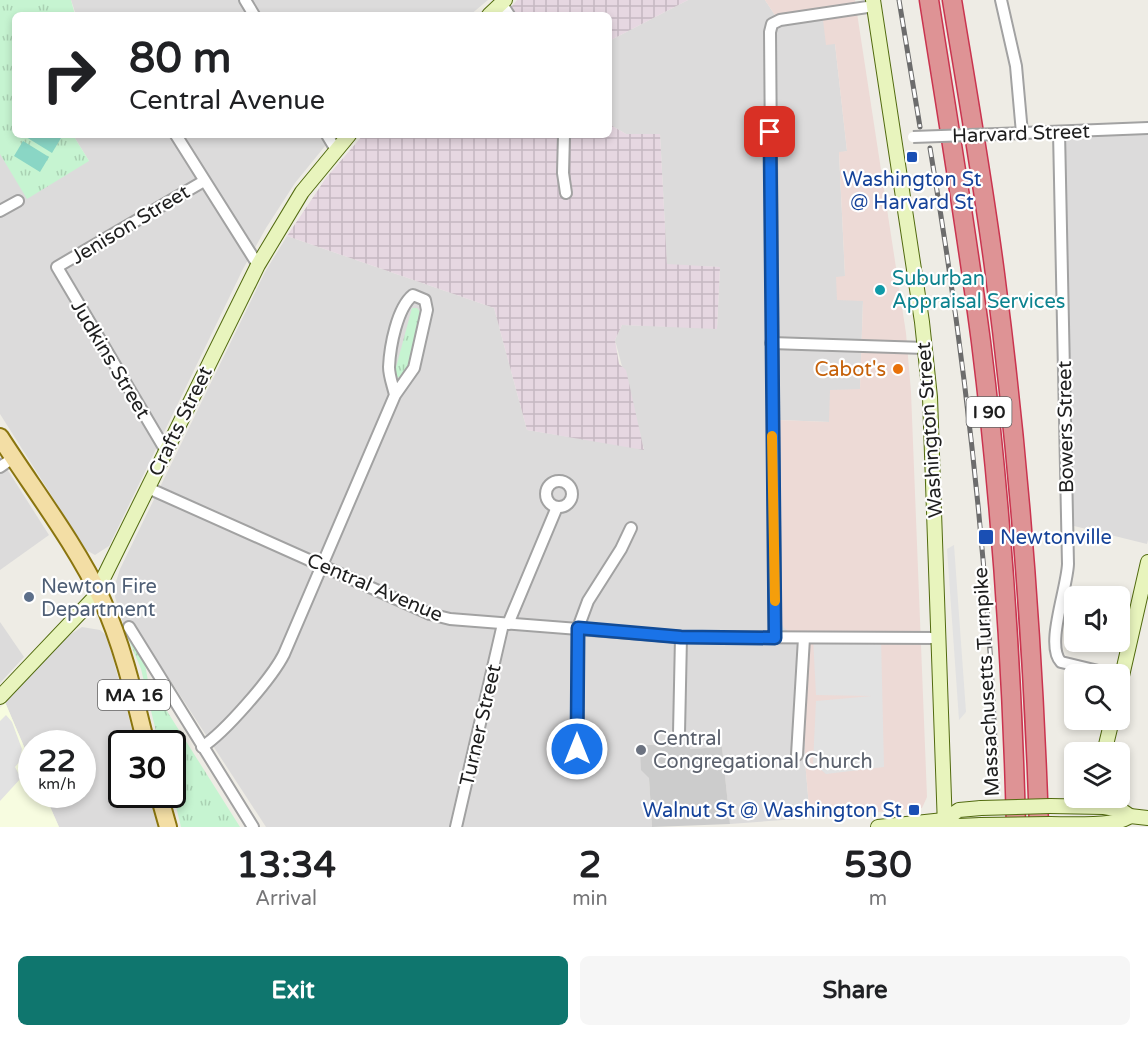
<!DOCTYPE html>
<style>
:root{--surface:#fff;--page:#f6f6f6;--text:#202124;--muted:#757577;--accent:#0f766e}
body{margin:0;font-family:"Varela Round",sans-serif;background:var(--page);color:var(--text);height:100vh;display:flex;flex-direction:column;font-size:22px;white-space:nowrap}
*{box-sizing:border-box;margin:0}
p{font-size:20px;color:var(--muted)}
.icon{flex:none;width:33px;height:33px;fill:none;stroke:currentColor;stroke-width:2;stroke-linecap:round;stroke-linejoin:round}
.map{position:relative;height:827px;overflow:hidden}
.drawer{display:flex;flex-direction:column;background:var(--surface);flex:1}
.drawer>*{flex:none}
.guide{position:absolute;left:12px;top:12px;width:600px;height:126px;border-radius:9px;box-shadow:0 3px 9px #0003;background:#fff;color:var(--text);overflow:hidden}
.tools{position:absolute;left:1064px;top:586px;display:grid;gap:12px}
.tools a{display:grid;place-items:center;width:66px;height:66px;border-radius:9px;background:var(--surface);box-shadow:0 3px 9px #0003;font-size:30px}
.speed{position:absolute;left:18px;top:730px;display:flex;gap:12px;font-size:30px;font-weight:700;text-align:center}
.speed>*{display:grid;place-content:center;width:78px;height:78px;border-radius:50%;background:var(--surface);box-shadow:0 3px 9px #0003;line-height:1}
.speed small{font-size:15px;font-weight:400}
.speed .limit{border:3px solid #111;border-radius:9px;background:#fff;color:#111}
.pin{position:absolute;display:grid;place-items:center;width:51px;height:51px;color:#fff;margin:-26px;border-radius:12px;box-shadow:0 3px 9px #0006}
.me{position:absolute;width:66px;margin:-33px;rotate:0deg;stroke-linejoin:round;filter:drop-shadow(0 0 4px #0008)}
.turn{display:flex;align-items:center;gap:21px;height:126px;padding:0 18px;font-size:27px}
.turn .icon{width:78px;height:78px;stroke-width:2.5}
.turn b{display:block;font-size:42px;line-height:51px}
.eta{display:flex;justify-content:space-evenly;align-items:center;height:102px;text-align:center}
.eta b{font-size:36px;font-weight:800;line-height:42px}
.action{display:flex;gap:12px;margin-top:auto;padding:12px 18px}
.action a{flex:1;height:69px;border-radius:9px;background:var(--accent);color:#fff;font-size:24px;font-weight:800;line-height:69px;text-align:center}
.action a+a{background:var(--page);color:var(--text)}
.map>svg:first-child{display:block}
.residential{fill:#dcdbdb}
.commercial{fill:#eddad6}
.industrial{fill:url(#industrial-grid)}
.education{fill:#f7fce0}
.religious{fill:#ccc}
.park{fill:url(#park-tufts)}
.pitch{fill:#8ad6c5}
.parking{fill:#e2e2e2}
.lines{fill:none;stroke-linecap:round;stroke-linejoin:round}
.street-casing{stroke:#a2a2a2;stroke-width:14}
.secondary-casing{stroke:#526b0f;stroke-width:16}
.primary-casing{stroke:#8a750e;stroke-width:20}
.highway-casing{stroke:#ca344f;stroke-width:21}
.street{stroke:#fff;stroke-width:10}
.secondary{stroke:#e8f4bd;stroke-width:14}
.primary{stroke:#f3dea5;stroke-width:16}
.highway{stroke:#de9395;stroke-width:18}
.rail-casing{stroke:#6c6c6c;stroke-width:5}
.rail{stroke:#fff;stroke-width:3;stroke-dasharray:9;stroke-linecap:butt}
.street-bridge-casing{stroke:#a2a2a2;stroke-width:14;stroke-linecap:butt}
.secondary-bridge-casing{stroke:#526b0f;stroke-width:16;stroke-linecap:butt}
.street-bridge{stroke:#fff;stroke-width:10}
.secondary-bridge{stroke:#e8f4bd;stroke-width:14}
.route-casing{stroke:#114b97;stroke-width:15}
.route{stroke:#1a73e8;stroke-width:10}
.slow{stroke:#f59e0b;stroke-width:10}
.transit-dot{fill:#1a4fb4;stroke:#fff;stroke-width:2}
.culture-dot{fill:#0f9aa8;stroke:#fff;stroke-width:2}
.food-dot{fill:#e8710a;stroke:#fff;stroke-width:2}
.service-dot{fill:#5c6f8a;stroke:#fff;stroke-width:2}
.worship-dot{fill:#6b7280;stroke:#fff;stroke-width:2}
.labels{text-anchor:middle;stroke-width:4.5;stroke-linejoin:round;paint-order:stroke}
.shield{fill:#fff;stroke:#626262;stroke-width:1.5}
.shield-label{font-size:18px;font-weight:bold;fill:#1e1e1e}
.street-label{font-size:20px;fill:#1e1e1e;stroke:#fff}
.transit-label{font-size:20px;fill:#164399;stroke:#fff}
.culture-label{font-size:20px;fill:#0d838f;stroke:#fff;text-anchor:start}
.food-label{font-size:20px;fill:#c56008;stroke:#fff;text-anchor:end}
.service-label{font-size:20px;fill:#4e5e75;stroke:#fff;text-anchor:start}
.worship-label{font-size:20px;fill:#5b616d;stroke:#fff;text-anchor:start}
</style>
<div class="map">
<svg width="1148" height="827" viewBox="0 0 1148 827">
<defs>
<pattern id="industrial-grid" width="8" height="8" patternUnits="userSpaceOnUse" patternTransform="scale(1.5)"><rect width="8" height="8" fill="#e6d7e1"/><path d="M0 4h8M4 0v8" fill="none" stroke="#c5b8c1"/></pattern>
<pattern id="park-tufts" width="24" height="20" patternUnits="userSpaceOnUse" patternTransform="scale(1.5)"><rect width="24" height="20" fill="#c6f4d1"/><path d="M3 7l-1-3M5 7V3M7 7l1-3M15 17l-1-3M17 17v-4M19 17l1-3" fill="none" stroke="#aad1b3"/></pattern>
</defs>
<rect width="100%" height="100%" fill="#eeece5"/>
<g class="residential">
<path d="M71,0H488L470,15H76Z"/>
<path d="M688,0H765L782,26L823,20L835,44L847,151L839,153L845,276L837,300H863L860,389L830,422L778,420L804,644L805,761L810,818L730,824L722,747L690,749L689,744L641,745L649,778L652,827H266L157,660L126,633L115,597V585L120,569L265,272L287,236L494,308L527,430L644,449L615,340L622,325L717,328L720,267L667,265L660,134H626L609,124V41Z"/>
<path d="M1148,134V540L1147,544L1070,525L1063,143L1071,137Z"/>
<path d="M73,135H334L295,183L266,228L243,269L109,546L95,555L86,550L0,414V154L89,161Z"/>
<path d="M0,458L49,535L0,570Z"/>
<path d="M0,622L24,657L0,683Z"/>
<path d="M82,627L100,630L107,636L136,744H122V795H149L158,827H59L45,795H82V744H32L31,763L5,702L65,638Z"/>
</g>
<path class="commercial" d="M765,0H855L906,333L911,392L927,797L922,808L810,818L805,761L804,644L784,628L780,620L778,420L829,422L830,390L860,389L863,301L837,300L836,277L845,276L839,152L847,151L835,44L826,45L823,20L782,26Z"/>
<g class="industrial">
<path d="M517,0H688L609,41V15H504Z"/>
<path d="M609,124L626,134H660L667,264L720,267L717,329L622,325L615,340L619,364L626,370L644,450L527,430L494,308L287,236L326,178L363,135H609Z"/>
</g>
<path class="education" d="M5,702L31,763L32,795H45L59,827H0V708Z"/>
<path class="religious" d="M690,744V749L722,747L730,824L652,827L649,778L641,770L640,745Z"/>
<g class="park">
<path d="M0,0H71L75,15H15V135H73L89,161L27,199L0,154Z"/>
<path d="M412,308H417L421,313L406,374L401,378L397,377L395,371Z"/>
<path d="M126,633L145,664L148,681L240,827H181L173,794L172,744H159L141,669Z"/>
</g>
<g class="pitch">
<path d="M27,135H56L61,138L52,153L26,137Z"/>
<path d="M23,141L49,157L40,172L14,156Z"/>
</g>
<g class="parking">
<path d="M954,545L966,712L959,720L947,549Z"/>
<path d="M813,638H881L884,767L826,774L813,763L816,701L872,696L816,695Z"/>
<path d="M6,715L12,722L22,749L20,761L15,767L21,778L0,801V721Z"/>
</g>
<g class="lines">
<defs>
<g id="street">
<path d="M245,0L254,15"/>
<path d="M1001,0L1016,66L1022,133"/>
<path d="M502,4L509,15"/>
<path d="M1059,132L1068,564C1067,589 1045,646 1061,662L1115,675"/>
<path d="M998,134L1148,128"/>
<path d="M176,135L258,265"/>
<path d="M327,135L336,150"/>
<path d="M564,135L563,173L566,193"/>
<path d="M0,211L18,201"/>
<path d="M771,343L925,348"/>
<path d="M166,451L57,267L204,181"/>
<path d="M0,467L13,458"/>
<circle cx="559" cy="494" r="13"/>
<path d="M148,488L430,614L450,619L681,637L939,638"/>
<path d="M508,624L557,507"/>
<path d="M129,627L253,827"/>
<path d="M775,638L770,32L772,24L780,20L874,6"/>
<path d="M679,733L681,637"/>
<path d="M202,747C225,732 272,678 284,654L395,395L414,368L427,310L425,300L413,295C397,308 390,346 389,367C389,376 393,386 395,395"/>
<path d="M797,755L804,638"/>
<path d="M577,771L578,628L588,601L621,549L631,528"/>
<path d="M456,827L503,624"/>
</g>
<g id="secondary">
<path d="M873,0L922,322L930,397L945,827"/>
<path d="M489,15L505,0"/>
<path d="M1119,689L1148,562"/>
<path d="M0,697L93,599L258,265L302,192L349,135"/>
<path d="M1104,753L1112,720"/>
<path d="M1050,806L1104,807L1121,810L1130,816L1148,818"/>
<path d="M944,820L958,826L981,825"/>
<path d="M1050,824C1069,824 1117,827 1130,816"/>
<path d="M878,827L944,820L959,810L981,808"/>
</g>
<g id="primary">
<path d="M0,437C34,490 75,543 102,600C123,646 134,695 146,744"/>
<path d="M159,795L168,827"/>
</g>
<g id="highway">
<path d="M929,0C947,114 966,227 981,342C1001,503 1012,665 1016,827"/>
<path d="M952,0C967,91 983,182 995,274C1019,458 1033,642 1039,827"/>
</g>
</defs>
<use href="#street" class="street-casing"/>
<use href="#secondary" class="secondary-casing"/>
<use href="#primary" class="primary-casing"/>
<use href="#highway" class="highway-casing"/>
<use href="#street" class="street"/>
<use href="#secondary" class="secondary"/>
<use href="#primary" class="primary"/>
<use href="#highway" class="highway"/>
<defs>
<g id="rail">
<path d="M899,0L920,127"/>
<path d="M930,148C966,362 990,575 997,791"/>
</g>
</defs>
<use href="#rail" class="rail-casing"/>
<use href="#rail" class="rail"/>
<defs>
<path id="street-bridge" d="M913,137L998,134"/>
<g id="secondary-bridge">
<path d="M981,808L1050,806"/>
<path d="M981,825L1050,824"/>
</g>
</defs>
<use href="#street-bridge" class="street-bridge-casing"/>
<use href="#secondary-bridge" class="secondary-bridge-casing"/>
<use href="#street-bridge" class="street-bridge"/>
<use href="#secondary-bridge" class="secondary-bridge"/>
</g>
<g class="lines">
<defs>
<path id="route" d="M577,749L578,628L681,637L775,638L770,132"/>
</defs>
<use href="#route" class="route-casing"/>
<use href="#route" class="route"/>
<path class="slow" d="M772,436L775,601"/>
</g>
<g class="transit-dot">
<rect x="906" y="151" width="12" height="12" rx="3"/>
<rect x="978" y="529" width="16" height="16" rx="3"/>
<rect x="908" y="804" width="12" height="12" rx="3"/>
</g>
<circle class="culture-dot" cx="880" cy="290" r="6"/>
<circle class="food-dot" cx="898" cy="369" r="6"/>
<circle class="service-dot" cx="29" cy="597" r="6"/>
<circle class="worship-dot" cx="641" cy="750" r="6"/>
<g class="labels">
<g class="shield">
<rect x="966.5" y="397" width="45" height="30" rx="4.5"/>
<rect x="98" y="680" width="72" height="30" rx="4.5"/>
</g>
<g class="shield-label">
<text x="989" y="418">I 90</text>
<text x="134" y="701">MA 16</text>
</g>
<g class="street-label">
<text transform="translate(1021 133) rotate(-2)" y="7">Harvard Street</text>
<text transform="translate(130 224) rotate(-31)" y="7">Jenison Street</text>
<text transform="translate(111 359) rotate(59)" y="7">Judkins Street</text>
<text transform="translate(180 421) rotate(-64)" y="7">Crafts Street</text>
<text transform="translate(1065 427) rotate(-91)" y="7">Bowers Street</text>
<text transform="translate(929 430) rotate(-94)" y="7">Washington Street</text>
<text transform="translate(375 587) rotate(23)" y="7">Central Avenue</text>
<text transform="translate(986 682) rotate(-93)" y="7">Massachusetts Turnpike</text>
<text transform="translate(480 725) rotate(-77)" y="7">Turner Street</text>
</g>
<g class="transit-label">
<text x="912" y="186">Washington St<tspan x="912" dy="23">@ Harvard St</tspan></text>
<text x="1000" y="544" text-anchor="start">Newtonville</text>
<text x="902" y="817" text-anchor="end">Walnut St @ Washington St</text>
</g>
<g class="culture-label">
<text x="892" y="285">Suburban<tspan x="892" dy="23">Appraisal Services</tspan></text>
</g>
<g class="food-label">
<text x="886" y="376">Cabot's</text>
</g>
<g class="service-label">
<text x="41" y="593">Newton Fire<tspan x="41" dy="23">Department</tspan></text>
</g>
<g class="worship-label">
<text x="653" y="745">Central<tspan x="653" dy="23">Congregational Church</tspan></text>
</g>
</g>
</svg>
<div class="tools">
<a><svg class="icon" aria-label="sound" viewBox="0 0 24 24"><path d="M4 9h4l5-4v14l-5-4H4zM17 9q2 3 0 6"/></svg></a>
<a><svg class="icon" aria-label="search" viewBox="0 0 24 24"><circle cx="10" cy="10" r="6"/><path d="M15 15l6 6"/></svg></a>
<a><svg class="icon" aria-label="layers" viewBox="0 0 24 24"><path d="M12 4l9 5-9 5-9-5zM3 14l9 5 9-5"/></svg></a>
</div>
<div class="speed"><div>22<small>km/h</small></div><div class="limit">30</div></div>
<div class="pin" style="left:770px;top:132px;background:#d93025"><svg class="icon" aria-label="arrive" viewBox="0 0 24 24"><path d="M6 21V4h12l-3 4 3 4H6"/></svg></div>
<svg class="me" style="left:577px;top:749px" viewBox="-20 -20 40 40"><circle r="17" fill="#1a73e8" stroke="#fff" stroke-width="3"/><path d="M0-11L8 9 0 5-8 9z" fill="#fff"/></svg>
<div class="guide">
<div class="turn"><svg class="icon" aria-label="right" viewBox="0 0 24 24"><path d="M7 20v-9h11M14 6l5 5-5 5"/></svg><div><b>80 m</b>Central Avenue</div></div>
</div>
</div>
<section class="drawer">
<div class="eta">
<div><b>13:34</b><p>Arrival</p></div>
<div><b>2</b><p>min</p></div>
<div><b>530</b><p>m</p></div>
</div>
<div class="action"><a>Exit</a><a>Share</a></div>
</section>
